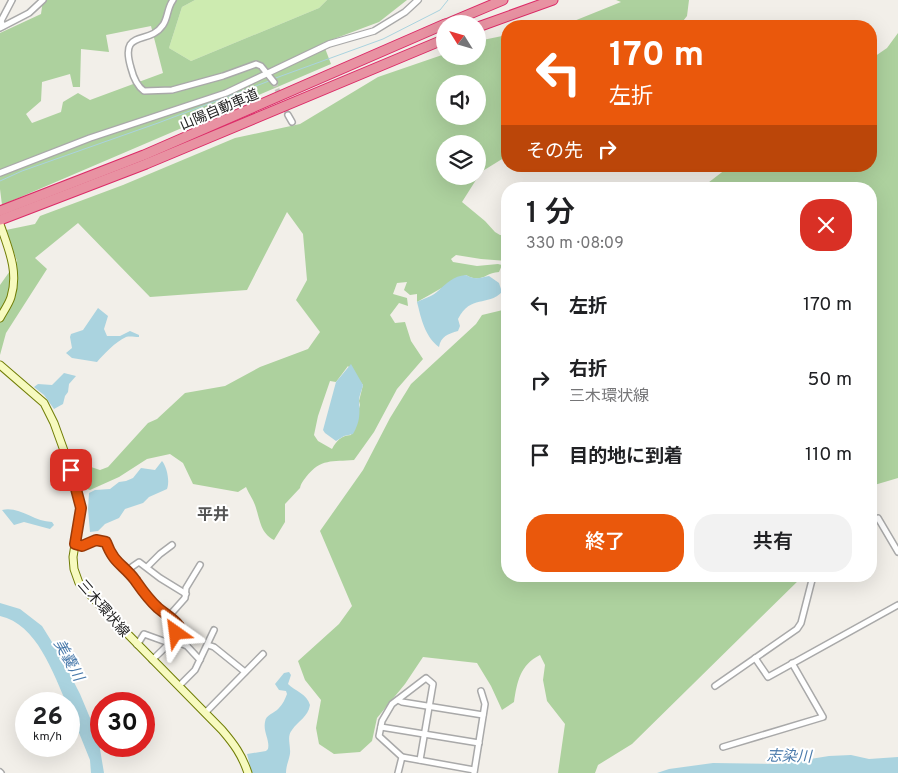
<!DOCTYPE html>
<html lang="ja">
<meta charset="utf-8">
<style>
:root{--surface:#fff;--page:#f2f2f2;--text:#202124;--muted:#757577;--accent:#ea580c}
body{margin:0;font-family:Overpass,"Noto Sans JP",sans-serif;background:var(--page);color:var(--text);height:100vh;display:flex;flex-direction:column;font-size:19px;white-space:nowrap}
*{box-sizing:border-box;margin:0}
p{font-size:16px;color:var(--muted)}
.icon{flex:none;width:28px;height:28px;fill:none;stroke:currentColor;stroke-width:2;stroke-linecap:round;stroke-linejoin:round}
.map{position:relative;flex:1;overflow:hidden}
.side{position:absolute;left:501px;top:182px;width:376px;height:400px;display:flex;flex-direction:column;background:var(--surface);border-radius:20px;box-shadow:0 5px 20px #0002}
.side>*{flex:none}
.hud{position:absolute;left:501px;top:20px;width:376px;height:152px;border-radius:20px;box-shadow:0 5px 20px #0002;background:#ea580c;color:#fff;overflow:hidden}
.needle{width:32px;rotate:307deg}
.buttons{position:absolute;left:436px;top:15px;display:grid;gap:10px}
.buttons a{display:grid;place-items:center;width:50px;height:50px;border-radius:50%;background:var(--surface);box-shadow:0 5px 20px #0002;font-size:25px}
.speed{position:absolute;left:15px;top:692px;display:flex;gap:10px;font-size:25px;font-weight:700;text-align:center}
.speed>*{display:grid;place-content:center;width:65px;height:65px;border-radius:50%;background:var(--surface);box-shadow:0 5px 20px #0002;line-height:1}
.speed small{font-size:12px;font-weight:400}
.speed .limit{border:8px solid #d22;background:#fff;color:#111}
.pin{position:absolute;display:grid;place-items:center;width:42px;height:42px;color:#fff;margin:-21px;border-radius:10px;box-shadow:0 2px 8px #0006}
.me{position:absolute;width:55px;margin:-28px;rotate:329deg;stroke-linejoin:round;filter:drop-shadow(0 0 4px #0008)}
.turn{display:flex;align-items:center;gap:18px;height:105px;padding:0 25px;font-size:22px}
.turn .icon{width:65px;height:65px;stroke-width:2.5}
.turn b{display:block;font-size:35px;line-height:42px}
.then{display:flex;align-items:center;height:48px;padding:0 25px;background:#0003;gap:10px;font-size:19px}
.round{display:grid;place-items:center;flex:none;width:52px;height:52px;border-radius:20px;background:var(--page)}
.overview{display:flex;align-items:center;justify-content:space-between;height:85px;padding:0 25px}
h1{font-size:30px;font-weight:600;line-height:38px}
.primary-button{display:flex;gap:10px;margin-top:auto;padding:10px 25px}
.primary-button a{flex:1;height:58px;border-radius:20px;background:var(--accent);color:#fff;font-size:20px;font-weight:600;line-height:58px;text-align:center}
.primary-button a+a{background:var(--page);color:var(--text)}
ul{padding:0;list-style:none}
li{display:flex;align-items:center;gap:15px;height:75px;padding:0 25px}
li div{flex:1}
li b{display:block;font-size:19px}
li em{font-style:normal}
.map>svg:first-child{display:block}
.grass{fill:#cdebb0}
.forest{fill:#add19e;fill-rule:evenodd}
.water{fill:#aad3df}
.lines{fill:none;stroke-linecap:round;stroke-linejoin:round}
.stream{stroke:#aad3df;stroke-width:1}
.minor-tunnel{stroke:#c8c6c1;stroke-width:5;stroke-dasharray:5 2.5;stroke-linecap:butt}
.minor-casing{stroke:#a9a9a9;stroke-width:8}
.tertiary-casing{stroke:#a9a9a9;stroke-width:8}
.secondary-casing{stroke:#707d05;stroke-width:9}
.motorway-casing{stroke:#dc2a67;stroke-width:11}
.minor{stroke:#fff;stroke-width:5}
.tertiary{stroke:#fff;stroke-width:5.5}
.secondary{stroke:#f7fabf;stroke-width:7}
.motorway{stroke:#e892a2;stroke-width:9}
.route-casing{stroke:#983908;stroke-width:12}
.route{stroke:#ea580c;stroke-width:9}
.labels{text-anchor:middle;stroke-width:4;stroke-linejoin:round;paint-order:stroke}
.street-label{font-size:14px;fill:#222;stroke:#fff}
.water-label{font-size:15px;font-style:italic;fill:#4a7aab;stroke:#fff}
.quarter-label{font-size:16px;font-weight:bold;fill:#555;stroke:#fff}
</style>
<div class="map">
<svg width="898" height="773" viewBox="0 0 898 773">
<rect width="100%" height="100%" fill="#f2efe9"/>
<path class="grass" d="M195,0H327L319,8L191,61L169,48L182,7Z"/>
<g class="forest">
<path d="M43,0H195L182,7L169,48L191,61L319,8L327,0H407L379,22L323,43L331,64L2,205L0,189V33L41,14ZM151,26L163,73L90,100L78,93L63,102L61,112L32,123L26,114L41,101L42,82L70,74L73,87H80L81,49L109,52L106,35Z"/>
<path d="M616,0H689L687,16L679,26H550L569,23L621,2Z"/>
<path d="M898,33V478L871,486V189H700L730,166H871V59L887,48Z"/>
<path d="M507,35V156L481,172L462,202L485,221L495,232L500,235L507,236V261L481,259L456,255L451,259L453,262L477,266L498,264L502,265L499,272C484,273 482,284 466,275C449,283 432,294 417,302V294L410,295L404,290L407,282L397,283L393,294L407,298L408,306L399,303L390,315L395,323L405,322L411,341L423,359L397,389L374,432L354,460C332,462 321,458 306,477C303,481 301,483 300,488L285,504V522L274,540C260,533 260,519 255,505C253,499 249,494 246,487L238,492L193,484L183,463L170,454L147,459L119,477L90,490L81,487L77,475L78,470L88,466L100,470L108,467L148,423L157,419L185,393L225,386L260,367L308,349L320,332L296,300L307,280L303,234L287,212L247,290L150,297L78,223L35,258L47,269L6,333L0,355V285L17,261L6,230L35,224L40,216L123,185L235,138L300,124L378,77L445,54V56H478V41ZM445,84H478V116H445ZM445,144H478V176H445ZM348,366L363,385L359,401L360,405L351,435C341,436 337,440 332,449L318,441L314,435L318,416L330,381L336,382Z"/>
<path d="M507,309L508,576H803L632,744L598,765L595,773H558L565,724L547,701L543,680L545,665L540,655C520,665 517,682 514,702L502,710L491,686L477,663L423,657L405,684L377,718L372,741L360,752L334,754L319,744L316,728L321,700L305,680L298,661L339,624L352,606L320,531L363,470L390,418L411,384L476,324L482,315Z"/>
</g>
<g class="water">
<path d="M466,275C475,280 479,278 489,276L499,283L502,292C487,307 471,294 458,319L460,326L458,331C448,334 441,336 439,347C425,337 421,318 417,302C423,299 433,296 438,291C447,283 453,276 466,275Z"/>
<path d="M98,308L108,316L104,329L107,336H120L130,331L139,335V337C134,337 130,336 126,337C115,342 104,354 97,362L72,358L66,353L72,348L70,337L71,334L83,330Z"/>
<path d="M351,364L363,385C362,390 359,396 359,401C360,414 360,422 353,434L344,436L336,441L325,433L323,430L336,382Z"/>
<path d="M64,373L76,376L69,384L68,392L65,396L63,404L54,409L44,395L34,387L38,384L52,385Z"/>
<path d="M162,461C167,467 170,481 167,489L149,497L143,503L125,509L119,518L105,524L98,531L90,532L88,509L89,493L95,490L110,489L119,482L126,481L133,478L141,468L155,470Z"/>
<path d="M2,510C20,506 34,522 52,522L54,525L50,529L24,522L14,525Z"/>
<path d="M0,603L20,609L42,626L60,655L80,694L98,737L104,773H91L90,760L69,708V704H67C53,673 37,624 0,616Z"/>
<path d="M289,672L291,675L288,684C295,691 307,694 310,705C308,717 298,721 292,730C287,736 290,743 290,750C291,756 286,764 286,773H252L247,754L266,751L268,749C270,740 263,732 265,722C266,714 274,714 279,708C283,704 285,699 287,694L286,691L279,690L275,684L284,673Z"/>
<path d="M851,755L869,759L898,757V773H657L669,769L713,763L779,764L829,756Z"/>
</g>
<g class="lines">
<g class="stream">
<path d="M273,79L383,39L440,10L448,0"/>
<path d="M0,181L22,171L158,123L269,81"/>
</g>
<path class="minor-tunnel" d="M274,82L288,115"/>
<defs>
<g id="minor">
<path d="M173,0C167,8 168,18 163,25C149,46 119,28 131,68C133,76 137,86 144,91L172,90L223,76L256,64L261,66L274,82"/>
<path d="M3,26L1,21L12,0"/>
<path d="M0,28L29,13L43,0"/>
<path d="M288,115L292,122"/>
<path d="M871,521L878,518L898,552"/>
<path d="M75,544L82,546L96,540H102L106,543L111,556L134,579L144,595L163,613L174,619L179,626C174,640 163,650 152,660"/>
<path d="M147,567L160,554L172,545"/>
<path d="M126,571L139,562L160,578L186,594"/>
<path d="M169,616L185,598L186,588L200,565"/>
<path d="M171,639L187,646L200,660"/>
<path d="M137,645L144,634L169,643"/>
<path d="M208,645L214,647L245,672"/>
<path d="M755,658L768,677L898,605"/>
<path d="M179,686L195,670L214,630"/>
<path d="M715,686L797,629L801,623L813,576"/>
<path d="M398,700L402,702L483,715"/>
<path d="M205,713L263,654"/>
<path d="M381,727L479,743"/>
<path d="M723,747L823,717L792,663"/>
<path d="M402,757L474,770"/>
<path d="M0,772L1,773"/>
<path d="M398,773L402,757L379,736L382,721L392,704L426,678L433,684L420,760"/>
<path d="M474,773L485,704L481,691"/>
</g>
<path id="tertiary" d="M0,173L90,138L226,93L329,44L374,31L405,12L418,0"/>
<g id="secondary">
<path d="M0,224C8,248 19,271 11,297C9,304 3,312 0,318"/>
<path d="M0,365L44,403L54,423L75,481L81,508L73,557L74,569L79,583L109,615L222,730C234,744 242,755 248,773"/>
</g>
<g id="motorway">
<path d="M446,24L503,0"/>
<path d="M478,27L553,0"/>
<path d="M0,211L144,155L445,24"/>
<path d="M0,220L146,164L445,39"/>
</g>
</defs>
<use href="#minor" class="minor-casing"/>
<use href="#tertiary" class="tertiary-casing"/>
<use href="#secondary" class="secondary-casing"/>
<use href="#motorway" class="motorway-casing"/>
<use href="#minor" class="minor"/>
<use href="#tertiary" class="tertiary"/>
<use href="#secondary" class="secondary"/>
<use href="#motorway" class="motorway"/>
</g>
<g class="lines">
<defs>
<path id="route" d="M71,470L81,508L75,544L82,546L96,540L106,542C114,564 123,564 135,580C142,590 148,599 158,608C165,614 173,618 179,626L176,633"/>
</defs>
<use href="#route" class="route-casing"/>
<use href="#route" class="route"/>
</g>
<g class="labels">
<g class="street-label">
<text transform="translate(219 109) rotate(-23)" y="5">山陽自動車道</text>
<text transform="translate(104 608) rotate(49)" y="5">三木環状線</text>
</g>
<g class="water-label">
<text transform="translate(69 660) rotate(61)" y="5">美嚢川</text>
<text transform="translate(789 756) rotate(1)" y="5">志染川</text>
</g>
<g class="quarter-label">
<text x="213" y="520">平井</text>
</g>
</g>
</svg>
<div class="buttons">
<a><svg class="needle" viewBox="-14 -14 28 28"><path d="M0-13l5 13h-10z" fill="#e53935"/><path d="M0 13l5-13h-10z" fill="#757577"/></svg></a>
<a><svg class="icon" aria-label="sound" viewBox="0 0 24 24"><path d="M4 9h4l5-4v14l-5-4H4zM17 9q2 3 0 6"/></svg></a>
<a><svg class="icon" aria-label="layers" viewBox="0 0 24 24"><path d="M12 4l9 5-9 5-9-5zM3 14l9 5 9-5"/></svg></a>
</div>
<div class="speed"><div>26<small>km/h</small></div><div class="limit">30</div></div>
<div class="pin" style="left:71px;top:470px;background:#d93025"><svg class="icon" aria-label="arrive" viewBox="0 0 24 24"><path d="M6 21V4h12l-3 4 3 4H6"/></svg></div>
<svg class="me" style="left:176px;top:633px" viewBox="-20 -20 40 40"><path d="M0-17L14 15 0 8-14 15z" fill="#ea580c" stroke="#fff" stroke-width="4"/></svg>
<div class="hud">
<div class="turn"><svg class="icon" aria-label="left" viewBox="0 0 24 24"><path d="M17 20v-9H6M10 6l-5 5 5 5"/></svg><div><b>170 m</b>左折</div></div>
<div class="then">その先<svg class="icon" aria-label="right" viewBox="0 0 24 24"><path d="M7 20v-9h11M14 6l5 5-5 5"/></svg></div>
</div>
<section class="side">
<div class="overview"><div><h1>1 分</h1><p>330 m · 08:09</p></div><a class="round" style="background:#d93025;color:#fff"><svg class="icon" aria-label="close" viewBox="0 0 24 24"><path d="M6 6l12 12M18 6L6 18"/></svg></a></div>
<ul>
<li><svg class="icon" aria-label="left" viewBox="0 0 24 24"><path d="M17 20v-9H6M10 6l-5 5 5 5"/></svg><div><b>左折</b></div><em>170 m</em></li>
<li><svg class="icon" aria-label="right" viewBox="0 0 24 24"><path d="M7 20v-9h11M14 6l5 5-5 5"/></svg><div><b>右折</b><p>三木環状線</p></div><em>50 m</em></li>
<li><svg class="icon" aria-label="arrive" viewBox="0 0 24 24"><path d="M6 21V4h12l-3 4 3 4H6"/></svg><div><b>目的地に到着</b></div><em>110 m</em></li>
</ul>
<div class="primary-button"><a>終了</a><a>共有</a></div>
</section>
</div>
